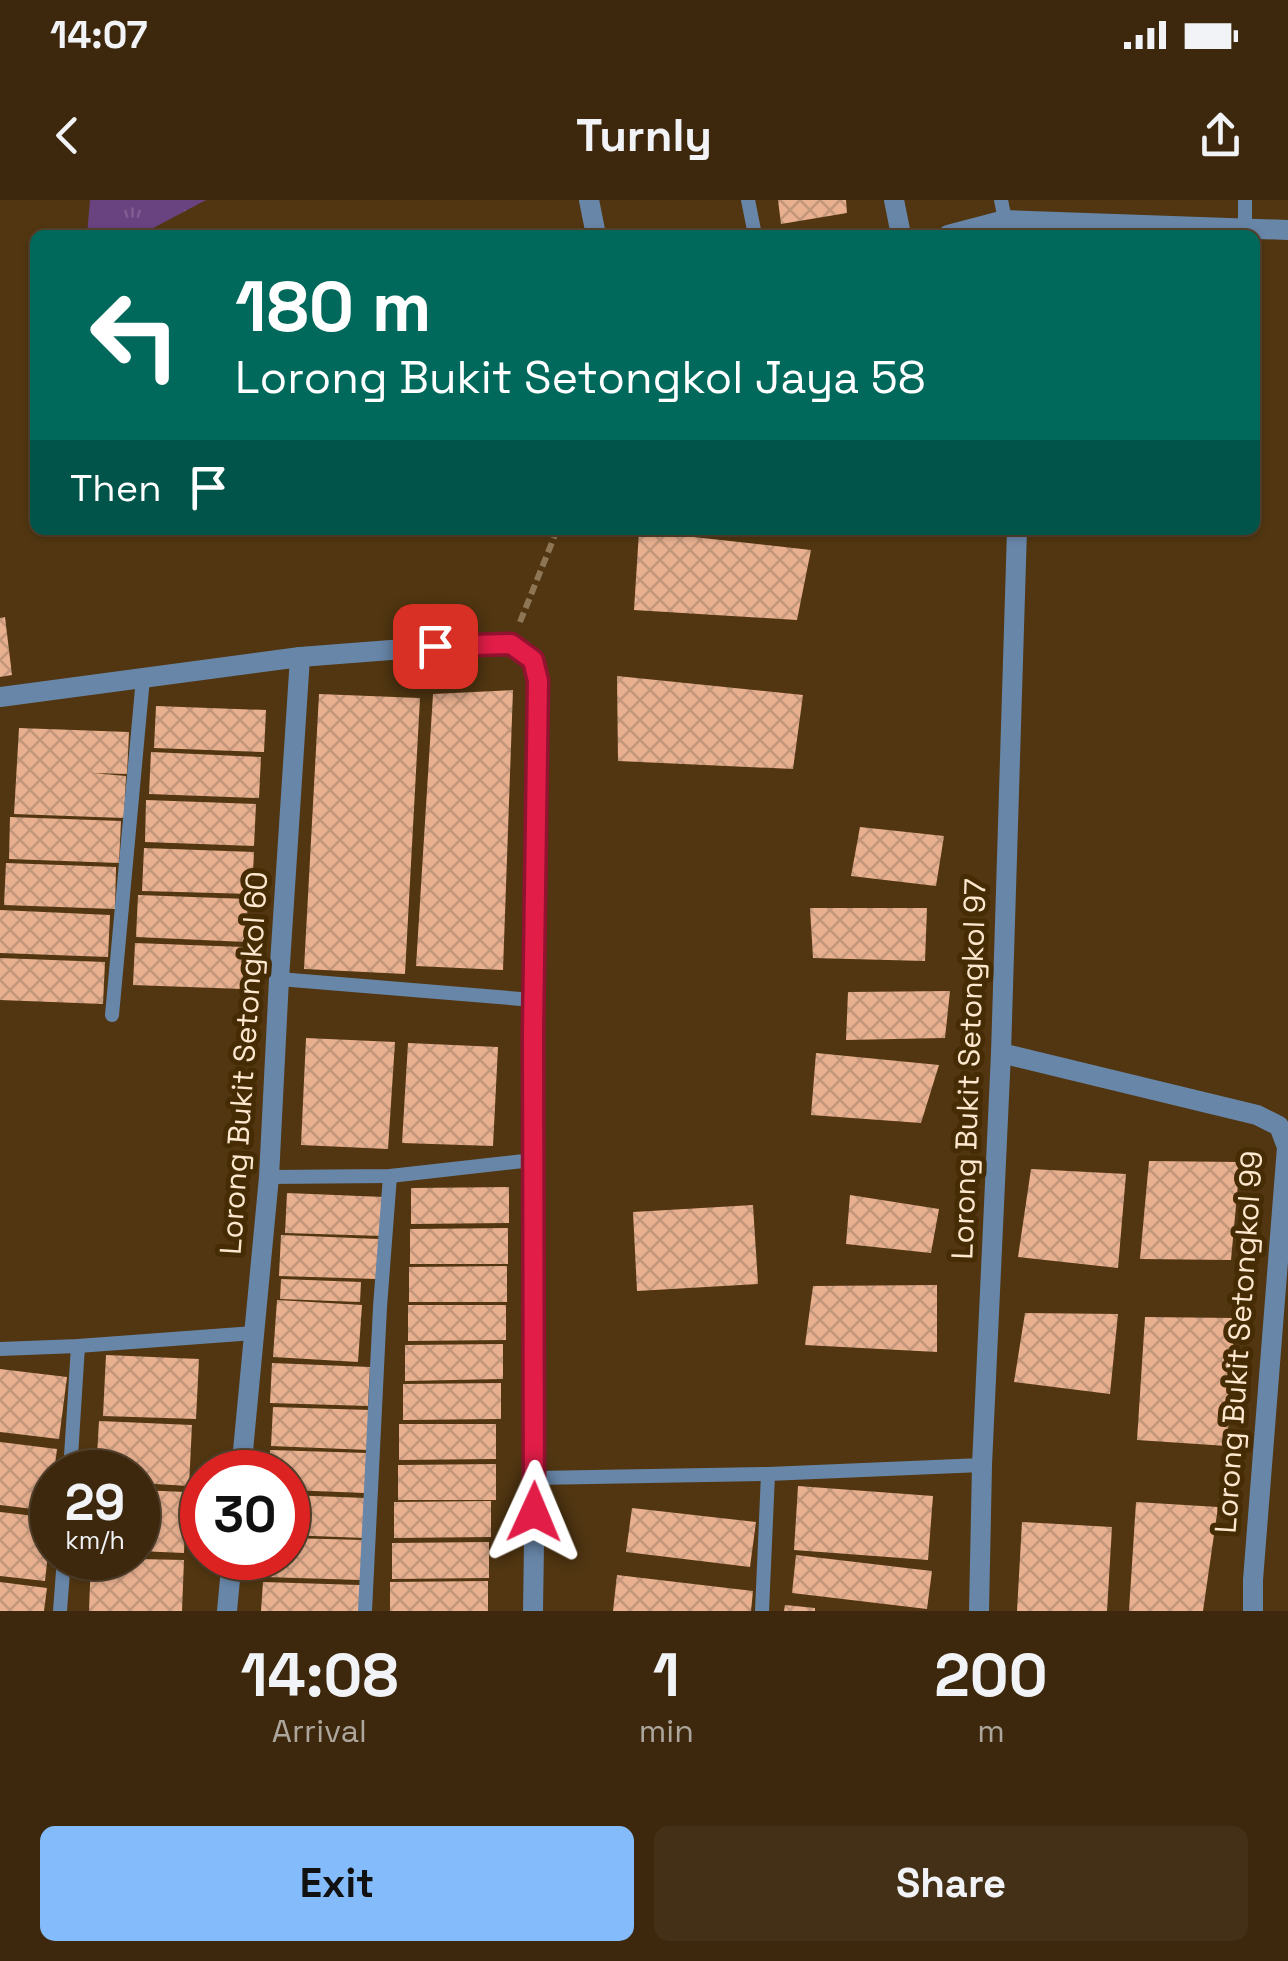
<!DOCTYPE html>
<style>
:root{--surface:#3d280d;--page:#443016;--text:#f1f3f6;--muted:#ada69d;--line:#56442e;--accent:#84bcfb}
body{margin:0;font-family:"Space Grotesk",sans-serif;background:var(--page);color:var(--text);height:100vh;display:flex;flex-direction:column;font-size:38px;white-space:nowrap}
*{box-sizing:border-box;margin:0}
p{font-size:32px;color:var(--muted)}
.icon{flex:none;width:55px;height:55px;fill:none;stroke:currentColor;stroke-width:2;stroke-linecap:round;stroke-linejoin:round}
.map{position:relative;height:1411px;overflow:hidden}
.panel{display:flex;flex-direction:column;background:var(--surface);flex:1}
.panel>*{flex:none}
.top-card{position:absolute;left:30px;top:30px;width:1230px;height:305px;border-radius:15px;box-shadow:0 2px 8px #0004,0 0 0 2px var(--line);background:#00695c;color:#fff;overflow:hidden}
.speed{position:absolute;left:30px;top:1250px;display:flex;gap:20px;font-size:50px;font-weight:700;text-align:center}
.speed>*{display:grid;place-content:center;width:130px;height:130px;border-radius:50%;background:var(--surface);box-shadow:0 2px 8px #0004,0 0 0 2px var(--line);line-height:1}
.speed small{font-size:25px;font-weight:400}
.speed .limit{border:15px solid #d22;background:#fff;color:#111}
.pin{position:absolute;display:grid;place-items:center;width:85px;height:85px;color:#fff;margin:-42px;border-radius:20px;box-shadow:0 5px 15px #0006}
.me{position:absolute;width:110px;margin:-55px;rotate:1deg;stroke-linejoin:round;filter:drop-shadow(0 0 8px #0008)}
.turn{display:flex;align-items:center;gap:35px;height:210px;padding:0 40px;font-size:45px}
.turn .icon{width:130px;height:130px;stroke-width:2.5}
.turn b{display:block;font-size:70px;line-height:85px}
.then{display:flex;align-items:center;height:95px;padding:0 40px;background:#0003;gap:20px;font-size:38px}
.eta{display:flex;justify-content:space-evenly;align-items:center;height:170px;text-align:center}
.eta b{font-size:60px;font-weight:700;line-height:70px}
.button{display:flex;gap:20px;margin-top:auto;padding:20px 40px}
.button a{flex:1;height:115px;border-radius:15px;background:var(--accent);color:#111;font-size:40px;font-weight:700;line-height:115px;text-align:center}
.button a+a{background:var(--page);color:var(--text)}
.status{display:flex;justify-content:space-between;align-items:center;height:70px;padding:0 50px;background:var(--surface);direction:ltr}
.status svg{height:28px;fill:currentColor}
header{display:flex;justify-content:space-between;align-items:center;height:130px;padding:0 40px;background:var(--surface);font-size:45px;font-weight:700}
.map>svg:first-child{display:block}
.park{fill:url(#park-tufts)}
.building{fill:url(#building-cross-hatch)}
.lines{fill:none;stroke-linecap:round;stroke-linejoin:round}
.path{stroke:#8e7655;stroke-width:6;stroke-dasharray:10 5;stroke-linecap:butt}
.lane{stroke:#6886a8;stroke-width:14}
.street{stroke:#6886a8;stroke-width:20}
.route-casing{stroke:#92132f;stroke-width:25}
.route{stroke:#e11d48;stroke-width:18}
.labels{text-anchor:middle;stroke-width:10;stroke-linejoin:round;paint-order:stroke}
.street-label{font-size:30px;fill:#fde8cf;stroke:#462c04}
</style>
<div class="status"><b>14:07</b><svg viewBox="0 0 49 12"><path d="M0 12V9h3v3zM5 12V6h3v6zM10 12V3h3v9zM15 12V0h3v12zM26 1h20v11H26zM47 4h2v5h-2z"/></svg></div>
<header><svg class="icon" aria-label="back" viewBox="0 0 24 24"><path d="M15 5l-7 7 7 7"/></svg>Turnly<svg class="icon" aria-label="share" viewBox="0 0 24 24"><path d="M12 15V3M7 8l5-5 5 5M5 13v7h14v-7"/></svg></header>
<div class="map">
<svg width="1288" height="1411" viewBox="0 0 1288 1411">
<defs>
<pattern id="park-tufts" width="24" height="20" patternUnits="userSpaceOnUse" patternTransform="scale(2.5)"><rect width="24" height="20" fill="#694280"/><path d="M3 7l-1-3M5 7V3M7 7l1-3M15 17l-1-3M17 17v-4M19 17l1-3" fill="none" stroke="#7f5d91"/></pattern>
<pattern id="building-cross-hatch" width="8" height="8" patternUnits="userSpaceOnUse" patternTransform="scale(2.5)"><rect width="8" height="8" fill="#e8b08f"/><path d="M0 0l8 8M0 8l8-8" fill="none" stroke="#c1967b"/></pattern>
</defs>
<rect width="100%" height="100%" fill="#513611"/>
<path class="park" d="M90,0H206L140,35H87Z"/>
<g class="building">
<path d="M778,0H846L847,13L781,24Z"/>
<path d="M639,331L811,350L797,420L634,410Z"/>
<path d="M5,417L12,475L0,477V418Z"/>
<path d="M617,476L803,495L793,569L618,561Z"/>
<path d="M513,490L503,770L416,766L433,494Z"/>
<path d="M319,494L420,498L405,774L304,769Z"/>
<path d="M156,506L266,510L264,552L154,548Z"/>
<path d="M19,528L129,532L127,574L92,573L126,576L124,618L14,614Z"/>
<path d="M151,552L261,557L259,598L149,594Z"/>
<path d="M146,600L256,604L254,646L145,642Z"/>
<path d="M10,617L121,621L119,663L9,659Z"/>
<path d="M860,627L944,636L936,686L851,676Z"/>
<path d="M144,648L254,652L252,694L142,691Z"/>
<path d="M6,663L116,667L115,709L4,705Z"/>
<path d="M138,695L248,699L246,742L136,737Z"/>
<path d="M810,708H927L925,761L813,758Z"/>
<path d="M0,710L110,715L108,757L0,753Z"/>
<path d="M135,743L244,747L243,789L133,785Z"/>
<path d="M0,758L105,762L103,804L0,800Z"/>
<path d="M950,791L945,838L846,840L848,792Z"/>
<path d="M306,838L395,842L388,949L301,945Z"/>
<path d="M408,843L498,847L493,946L402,943Z"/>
<path d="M816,853L939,865L921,923L811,915Z"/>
<path d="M1149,961L1240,962L1231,1060L1140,1059Z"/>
<path d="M1031,969L1126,974L1118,1068L1018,1057Z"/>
<path d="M509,987V1023L411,1024V988Z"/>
<path d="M287,993L384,997L383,1036L285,1033Z"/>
<path d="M850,995L939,1009L931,1053L846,1044Z"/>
<path d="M753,1005L758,1084L637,1091L633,1012Z"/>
<path d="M508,1028V1064H410V1029Z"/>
<path d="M281,1035L379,1039L377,1079L279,1076Z"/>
<path d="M507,1066V1102H409V1067Z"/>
<path d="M281,1079L361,1082L360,1102L280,1099Z"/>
<path d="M937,1085V1152L805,1145L813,1086Z"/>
<path d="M277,1100L362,1105L358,1162L273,1157Z"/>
<path d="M408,1105H506V1140L408,1141Z"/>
<path d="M1025,1113L1118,1114L1110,1194L1014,1182Z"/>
<path d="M1145,1117L1235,1118L1227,1246L1137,1240Z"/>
<path d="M503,1144V1179L405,1181V1145Z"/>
<path d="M106,1155L199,1159L196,1219L103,1216Z"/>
<path d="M272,1163L370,1167L368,1206L270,1203Z"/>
<path d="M0,1169L67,1177L59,1239L0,1232Z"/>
<path d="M501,1183V1219L403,1220V1184Z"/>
<path d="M273,1207L370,1210L369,1250L271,1246Z"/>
<path d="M99,1221L192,1225L189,1286L138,1283V1272H96Z"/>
<path d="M399,1224H496V1259L399,1260Z"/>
<path d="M0,1242L57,1249L49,1311L0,1305Z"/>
<path d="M270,1250L367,1253L365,1293L288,1290V1272H269Z"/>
<path d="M496,1264V1300H398V1265Z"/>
<path d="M798,1286L933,1296L928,1360L794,1350Z"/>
<path d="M138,1290L186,1292L184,1353L138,1351Z"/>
<path d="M288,1295L366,1298L364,1338L288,1335Z"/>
<path d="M491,1301V1337L394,1338V1302Z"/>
<path d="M1136,1302L1218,1307L1203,1411H1129Z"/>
<path d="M632,1308L756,1322L750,1367L626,1352Z"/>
<path d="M0,1312L52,1318L45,1381L0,1376Z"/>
<path d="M1022,1322L1112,1327L1107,1411H1017Z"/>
<path d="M288,1338L363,1340L361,1380L264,1377L265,1358H288Z"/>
<path d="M489,1342V1378L392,1379V1343Z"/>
<path d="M796,1355L932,1371L927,1409L792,1393Z"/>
<path d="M91,1358L184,1360L182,1411H89Z"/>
<path d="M617,1375L753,1391L751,1411H613Z"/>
<path d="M488,1381V1411H390V1382Z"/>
<path d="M0,1382L47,1388L44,1411H0Z"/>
<path d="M263,1382L360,1385L359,1411H261Z"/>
<path d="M785,1405L815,1408V1411H784Z"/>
</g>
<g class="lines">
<path class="path" d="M520,422L557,330"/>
<g class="lane">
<path d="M748,0L755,35"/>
<path d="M1001,0L1005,20"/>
<path d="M1245,29V0"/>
<path d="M279,779L533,800"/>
<path d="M112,815L143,478"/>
<path d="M269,977L390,976L533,960"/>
<path d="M0,1149L78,1146L254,1133"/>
<path d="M70,1272L78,1146"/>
<path d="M535,1278L768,1274L982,1265"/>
<path d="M60,1411L64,1358"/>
<path d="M365,1411L380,1107L390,976"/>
<path d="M762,1411L768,1274"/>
</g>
<g class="street">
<path d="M589,0L596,35"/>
<path d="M894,0L901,35"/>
<path d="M948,35L1005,20L1288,30"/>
<path d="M0,497L300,457L469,444L511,445L533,460L538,481L533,800L535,1278L533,1411"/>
<path d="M1001,853L1257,915L1279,926L1287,947L1253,1380V1411"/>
<path d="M241,1272L269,977L279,779L300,457"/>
<path d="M227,1411L232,1358"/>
<path d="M979,1411L982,1265L1001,853L1017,330"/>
</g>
</g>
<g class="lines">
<defs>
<path id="route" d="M435,446L511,444L533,460L538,481L533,832L534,1312"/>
</defs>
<use href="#route" class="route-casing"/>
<use href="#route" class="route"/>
</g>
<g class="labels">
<g class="street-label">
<text transform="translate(244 863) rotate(-86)" y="10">Lorong Bukit Setongkol 60</text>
<text transform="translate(969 869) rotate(-88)" y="10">Lorong Bukit Setongkol 97</text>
<text transform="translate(1239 1142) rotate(-86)" y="10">Lorong Bukit Setongkol 99</text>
</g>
</g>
</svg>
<div class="speed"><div>29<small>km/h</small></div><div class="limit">30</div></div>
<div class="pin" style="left:435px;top:446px;background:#d93025"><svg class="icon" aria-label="arrive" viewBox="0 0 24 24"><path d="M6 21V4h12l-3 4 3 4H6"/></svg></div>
<svg class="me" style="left:534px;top:1312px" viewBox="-20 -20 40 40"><path d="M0-17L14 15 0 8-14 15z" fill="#e11d48" stroke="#fff" stroke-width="4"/></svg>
<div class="top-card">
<div class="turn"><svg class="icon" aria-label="left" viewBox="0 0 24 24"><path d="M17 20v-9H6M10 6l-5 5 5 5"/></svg><div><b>180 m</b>Lorong Bukit Setongkol Jaya 58</div></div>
<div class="then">Then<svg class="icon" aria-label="arrive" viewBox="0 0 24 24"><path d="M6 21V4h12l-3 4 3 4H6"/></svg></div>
</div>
</div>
<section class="panel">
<div class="eta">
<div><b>14:08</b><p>Arrival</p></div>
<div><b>1</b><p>min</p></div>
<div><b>200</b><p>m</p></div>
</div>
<div class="button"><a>Exit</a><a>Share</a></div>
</section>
